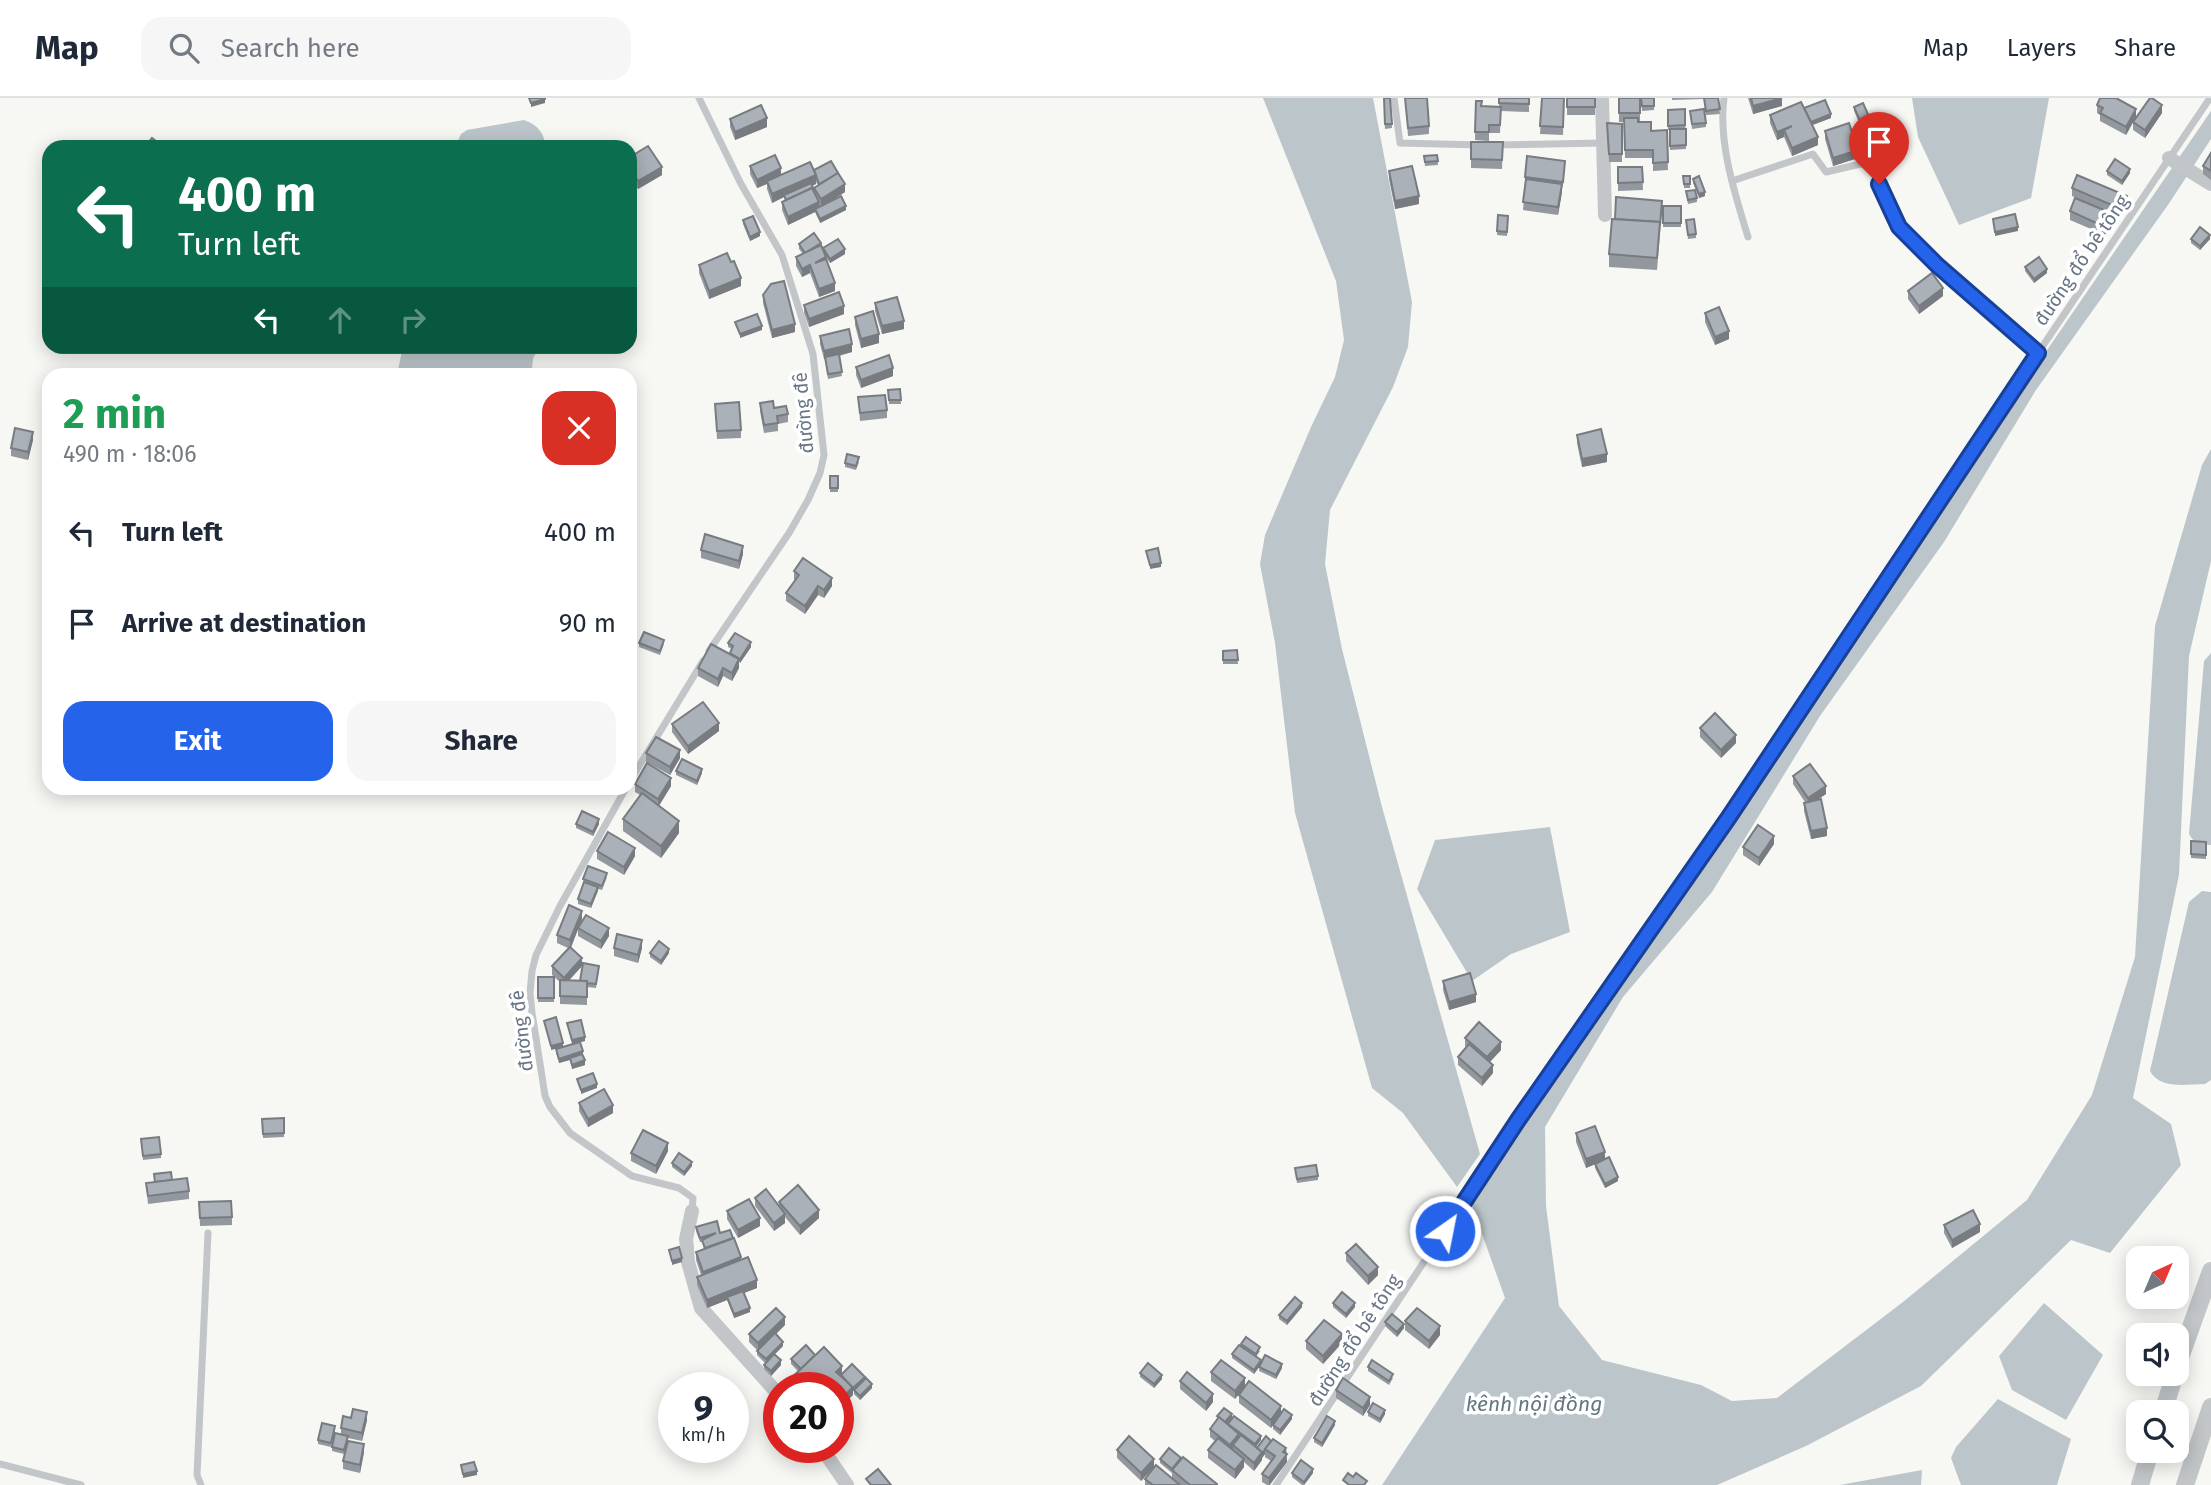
<!DOCTYPE html>
<meta charset="utf-8">
<style>
:root{--surface:#fff;--page:#f6f6f7;--text:#1f2937;--muted:#747a83;--line:#e0e1e3;--accent:#2563eb}
body{margin:0;font-family:"Fira Sans",sans-serif;background:var(--page);color:var(--text);height:100vh;display:flex;flex-direction:column;font-size:26px;white-space:nowrap}
*{box-sizing:border-box;margin:0}
p{font-size:23px;color:var(--muted)}
.icon{flex:none;width:38px;height:38px;fill:none;stroke:currentColor;stroke-width:2;stroke-linecap:round;stroke-linejoin:round}
.map{position:relative;flex:1;overflow:hidden}
.details{position:absolute;left:42px;top:270px;width:595px;height:427px;display:flex;flex-direction:column;background:var(--surface);border-radius:21px;box-shadow:0 4px 18px #0003}
.details>*{flex:none}
.top-card{position:absolute;left:42px;top:42px;width:595px;height:214px;border-radius:21px;box-shadow:0 4px 18px #0003;background:#0b6e4f;color:#fff;overflow:hidden}
.needle{width:46px;rotate:44deg}
.buttons{position:absolute;left:2126px;top:1148px;display:grid;gap:14px}
.buttons a{display:grid;place-items:center;width:63px;height:63px;border-radius:14px;background:var(--surface);box-shadow:0 4px 18px #0003;font-size:35px}
.speed{position:absolute;left:658px;top:1274px;display:flex;gap:14px;font-size:35px;font-weight:700;text-align:center}
.speed>*{display:grid;place-content:center;width:91px;height:91px;border-radius:50%;background:var(--surface);box-shadow:0 4px 18px #0003;line-height:1}
.speed small{font-size:18px;font-weight:400}
.speed .limit{border:10px solid #d22;background:#fff;color:#111}
.pin{position:absolute;display:grid;place-items:center;width:60px;height:60px;color:#fff;margin:-72px -30px;border-radius:50% 50% 50% 0;rotate:-45deg;box-shadow:0 0 7px #0007}
.pin .icon{rotate:45deg}
.me{position:absolute;width:77px;margin:-38px;rotate:33deg;stroke-linejoin:round;filter:drop-shadow(0 0 5px #0008)}
.turn{display:flex;align-items:center;gap:24px;height:147px;padding:0 21px;font-size:32px}
.turn .icon{width:91px;height:91px;stroke-width:2.5}
.turn b{display:block;font-size:49px;line-height:60px}
.lanes{display:flex;align-items:center;height:66px;padding:0 21px;background:#0003;justify-content:center;gap:35px;direction:ltr}
.lanes .off{opacity:.35}
.round{display:grid;place-items:center;flex:none;width:74px;height:74px;border-radius:21px;background:var(--page)}
.overview{display:flex;align-items:center;justify-content:space-between;height:119px;padding:0 21px}
h1{font-size:42px;font-weight:700;line-height:52px;color:#1e9e55}
.action{display:flex;gap:14px;margin-top:auto;padding:14px 21px}
.action a{flex:1;height:80px;border-radius:21px;background:var(--accent);color:#fff;font-size:28px;font-weight:700;line-height:80px;text-align:center}
.action a+a{background:var(--page);color:var(--text)}
ul{padding:0;list-style:none}
li{display:flex;align-items:center;gap:21px;height:91px;padding:0 21px}
li div{flex:1}
li b{display:block;font-size:26px}
li em{font-style:normal}
header{display:flex;align-items:center;gap:42px;box-sizing:border-box;height:98px;padding:0 35px;background:var(--surface);border-bottom:2px solid var(--line)}
header strong{font-size:33px}
nav{display:flex;gap:38px;margin-inline-start:auto;font-size:24px}
.search{width:490px;height:63px;background:var(--page);display:flex;align-items:center;gap:18px;box-sizing:border-box;padding:0 24px;border-radius:21px;color:var(--muted);font-size:26px}
.map>svg:first-child{display:block}
.water{fill:#bcc6ca}
.lines{fill:none;stroke-linecap:round;stroke-linejoin:round}
.service{stroke:#c2c6c9;stroke-width:7}
.minor{stroke:#c2c6c9;stroke-width:14}
.tertiary{stroke:#c2c6c9;stroke-width:18}
.wall{fill:#93989e;fill-rule:evenodd}
.shaded-wall{fill:#787c81}
.building{fill:#abb1b8;stroke:#787c81;stroke-width:2}
.route-casing{stroke:#184099;stroke-width:18}
.route{stroke:#2563eb;stroke-width:12}
.labels{text-anchor:middle;stroke-width:7;stroke-linejoin:round;paint-order:stroke}
.street-label{font-size:19px;fill:#677584;stroke:#fff}
.water-label{font-size:21px;font-style:italic;fill:#637780;stroke:#fff}
</style>
<header>
<strong>Map</strong>
<div class="search"><svg class="icon" aria-label="search" viewBox="0 0 24 24"><circle cx="10" cy="10" r="6"/><path d="M15 15l6 6"/></svg>Search here</div>
<nav><a>Map</a><a>Layers</a><a>Share</a></nav>
</header>
<div class="map">
<svg width="2211" height="1387" viewBox="0 0 2211 1387">
<rect width="100%" height="100%" fill="#f7f7f4"/>
<g class="water">
<path d="M1263,0H1373L1412,204L1408,249L1393,289L1330,412L1325,466L1342,551L1382,709L1480,1056L1457,1089L1403,1015L1372,990L1295,715L1275,545L1260,466L1265,437L1311,329L1335,279L1344,242L1336,183Z"/>
<path d="M1912,0H2049L2031,100L1959,127L1918,39Z"/>
<path d="M2211,13V41L2170,104L2036,292L1944,444L1820,618L1712,794L1623,899L1545,1029L1546,1108L1559,1208L1602,1262L1701,1287L1732,1303L1777,1300L1903,1204L2027,1102L2092,997L2135,859L2155,528L2202,367L2211,351V463L2189,558L2179,777L2133,1000L2171,1026L2181,1067L2110,1155L2071,1142L1921,1288L1806,1348L1717,1387H1382L1505,1200L1472,1108L1497,1060L1756,687L1894,481L1962,376Z"/>
<path d="M524,22C538,27 544,35 546,49H455L461,36L467,32Z"/>
<path d="M403,249V248L552,249C532,254 533,256 532,276H397Z"/>
<path d="M2211,555V747C2201,746 2194,746 2189,736L2204,563Z"/>
<path d="M1550,729L1570,834L1511,856L1472,883L1417,791L1435,742Z"/>
<path d="M2202,793L2211,794V982L2205,986C2187,986 2160,992 2150,973L2189,804Z"/>
<path d="M2044,1205L2103,1257L2066,1322L2012,1292L1999,1258Z"/>
<path d="M1998,1301L2071,1341L2057,1387H1961L1951,1360L1956,1349Z"/>
<path d="M1922,1372L1921,1387H1840Z"/>
</g>
<g class="lines">
<g class="service">
<path d="M699,0L741,86L782,157L813,256L824,357L820,375L808,402L789,435L709,553"/>
<path d="M1394,0L1400,45L1480,47"/>
<path d="M1724,0C1718,45 1735,96 1748,139"/>
<path d="M1495,47L1602,45"/>
<path d="M1732,83L1813,56L1826,74L1869,64L1899,129L1937,167L2038,255"/>
<path d="M630,683L703,563"/>
<path d="M626,690L560,808L536,857L532,873L530,895L532,915L542,978L545,998L550,1009L570,1035L632,1078L679,1090L693,1100L692,1113"/>
<path d="M0,1366L81,1387"/>
<path d="M201,1387L197,1377L208,1135"/>
<path d="M1276,1387L1518,1022L1729,719L2038,255L2210,0"/>
</g>
<g class="minor">
<path d="M1602,0L1605,117"/>
<path d="M2169,60L2211,86"/>
<path d="M692,1113L686,1141L687,1150L688,1164L701,1210L779,1297"/>
<path d="M821,1349L847,1387"/>
</g>
<g class="tertiary">
<path d="M2177,1268L2211,1173"/>
<path d="M2163,1314L2175,1276"/>
<path d="M2140,1387L2150,1353"/>
<path d="M2185,1387L2211,1309"/>
</g>
</g>
<g class="wall">
<path d="M1384,0H1390L1392,30L1385,31Z"/>
<path d="M1405,0L1429,28V36L1408,38Z"/>
<path d="M1499,0H1529V14L1501,13L1500,35H1489V43L1475,42L1476,3L1481,8L1499,9Z"/>
<path d="M1542,0H1564L1563,37L1540,36Z"/>
<rect x="1567" y="0" width="28" height="17"/>
<path d="M1619,0H1640V23H1638L1651,33L1667,32L1668,72L1653,73V60H1625L1624,24H1619Z"/>
<path d="M1641,0H1654V12L1642,13Z"/>
<path d="M1672,0H1720L1718,1L1720,16L1706,17L1704,1L1672,2Z"/>
<path d="M1748,0H1782V8L1753,16Z"/>
<path d="M2097,7L2136,19L2133,24L2162,15L2145,40L2133,32V24L2126,37L2100,23V17L2097,15Z"/>
<path d="M1854,9L1877,41L1868,45L1854,13Z"/>
<path d="M1685,11L1686,51L1670,52V32H1668V12Z"/>
<path d="M1804,11L1831,20L1812,27L1818,47L1792,58L1784,39L1777,42L1770,25V17Z"/>
<path d="M1690,13L1706,25V29L1692,31Z"/>
<path d="M730,21L767,29L735,42L730,29Z"/>
<path d="M1607,25L1622,26V64H1609Z"/>
<path d="M1825,33L1858,60L1833,68L1825,41Z"/>
<path d="M1471,44H1503L1502,71L1471,70Z"/>
<path d="M2211,55V82L2203,76V68Z"/>
<path d="M1437,57L1438,67L1425,68L1424,58Z"/>
<path d="M630,59L662,77L638,91L630,79Z"/>
<path d="M750,68L781,77L814,72L845,94L829,104L846,112L820,125L815,114L788,127L782,112V104L785,103L784,99L772,105L767,91V86L757,90L750,76ZM816,84L818,87L814,90V93L812,88L816,86Z"/>
<path d="M1618,69H1642L1643,92L1618,93Z"/>
<path d="M1565,71L1558,117L1523,112L1525,87V79Z"/>
<path d="M1389,73L1419,106L1395,111L1389,81Z"/>
<path d="M2107,73L2130,75L2122,87L2107,77Z"/>
<path d="M1683,78H1690V90H1684Z"/>
<path d="M1693,81L1705,98L1699,100L1693,85Z"/>
<path d="M2072,90L2127,107L2121,120L2072,98Z"/>
<path d="M1686,93L1697,100V104L1688,106Z"/>
<rect x="1663" y="108" width="18" height="21"/>
<path d="M1662,111L1657,172L1609,169V156L1615,121Z"/>
<path d="M2070,113L2111,123L2105,137L2070,122Z"/>
<path d="M1498,117L1508,118L1507,138L1497,137Z"/>
<path d="M743,122L760,138L750,143L743,126Z"/>
<path d="M1686,122L1696,136V140L1688,141Z"/>
<path d="M2191,141H2210L2200,152L2191,145Z"/>
<path d="M799,146L821,148L823,152L845,156L830,165L826,160V164L835,193L819,199L810,175L802,179L796,168V159L803,156L799,151Z"/>
<path d="M699,167L741,188L709,201L699,175Z"/>
<path d="M2025,169L2047,175L2034,185L2025,173Z"/>
<path d="M1908,193L1943,198L1919,216L1908,201Z"/>
<path d="M763,197L795,234L772,240L763,205Z"/>
<path d="M875,205L904,231L882,236L875,213Z"/>
<path d="M804,207L844,216L809,229L804,215Z"/>
<path d="M1705,215L1729,241L1715,247L1705,224Z"/>
<path d="M855,219L879,245L861,250L855,227Z"/>
<path d="M820,238L852,254L839,258L842,278L828,281L825,261H824L820,246Z"/>
<path d="M856,269L893,278L861,290L856,277Z"/>
<path d="M900,291L901,306H889L888,292Z"/>
<path d="M858,299L887,312V320L860,323Z"/>
<path d="M760,305L788,316V324L778,326V333L764,335L760,313Z"/>
<path d="M715,306L741,332V340L717,341Z"/>
<path d="M1577,337L1607,364L1582,369L1577,345Z"/>
<path d="M33,342L28,362L11,358V350Z"/>
<path d="M859,364L856,372L845,369V365Z"/>
<rect x="830" y="378" width="8" height="16"/>
<path d="M701,452L743,456L739,471L701,460Z"/>
<path d="M794,473L832,488L824,500L818,497L805,516L786,503V495L795,482H794Z"/>
<path d="M639,545L664,546L660,557L639,549Z"/>
<path d="M728,545L751,549L740,565L739,564V570L732,583L723,578L718,589L698,578V570L730,556L732,551L728,549Z"/>
<path d="M1237,552L1238,566H1223V553Z"/>
<path d="M672,626L719,633L688,656L672,634Z"/>
<path d="M1700,630L1736,645L1721,660L1700,639Z"/>
<path d="M646,655L680,660L670,677L646,664Z"/>
<path d="M676,673L702,675L697,687L676,677Z"/>
<path d="M1793,678L1826,696L1817,702L1827,738L1811,741L1804,713V705L1805,704L1793,686Z"/>
<path d="M635,686L671,688L659,708L679,735L661,760L623,733V721L640,697L635,694Z"/>
<path d="M576,726H599L593,738L576,730Z"/>
<path d="M2191,743L2206,744V761L2191,760Z"/>
<path d="M1774,746L1759,768L1743,757V749Z"/>
<path d="M597,753L635,758L624,777L597,761Z"/>
<path d="M607,779L602,792L598,791L591,810L578,806V801L584,785L583,781Z"/>
<path d="M582,821L571,850L582,868L569,882L580,883L599,872L596,890L587,889V907L560,906V884L552,877V868L568,850L557,845V837Z"/>
<path d="M578,830L609,838L601,851L578,838Z"/>
<path d="M614,850H642L638,865L614,858Z"/>
<path d="M650,855H669L661,867L650,859Z"/>
<rect x="538" y="879" width="16" height="25"/>
<path d="M1443,883L1476,904L1449,912L1443,892Z"/>
<path d="M567,925L585,943L580,944L585,967L572,971L570,962L559,965L556,955V951L572,946Z"/>
<path d="M1465,940L1501,952L1490,964L1493,975L1482,988L1458,967V959L1466,949L1465,948Z"/>
<path d="M579,1005L613,1015L588,1029L579,1013Z"/>
<path d="M284,1020V1039L263,1040L262,1021Z"/>
<path d="M1576,1035L1605,1061L1618,1083L1605,1090L1595,1070V1066L1586,1070L1576,1044Z"/>
<path d="M141,1045L161,1056V1060L143,1062Z"/>
<path d="M668,1053L656,1076L631,1063V1055Z"/>
<path d="M672,1065L692,1068L684,1078L672,1069Z"/>
<path d="M1295,1070L1318,1078V1082L1297,1085Z"/>
<path d="M146,1085L189,1093V1101L148,1106Z"/>
<path d="M755,1100L779,1108V1104L819,1120L800,1137L785,1119V1125L774,1133L755,1108Z"/>
<path d="M199,1104L232,1119V1127L200,1128Z"/>
<path d="M727,1113L760,1128L738,1140L727,1121Z"/>
<path d="M1944,1127L1980,1134L1952,1150L1944,1135Z"/>
<path d="M696,1129L720,1135L741,1162L757,1190L744,1195L750,1214L734,1220L727,1202L707,1210L697,1187V1179L701,1177L696,1162V1154L704,1151L702,1144H700L696,1133Z"/>
<path d="M1346,1155L1378,1177L1368,1187L1346,1163Z"/>
<path d="M1333,1205L1355,1209L1346,1220L1333,1209Z"/>
<path d="M1302,1209L1287,1227L1279,1221V1217Z"/>
<path d="M1405,1223L1440,1237L1429,1251L1405,1232Z"/>
<path d="M1385,1224L1404,1230L1397,1239L1385,1228Z"/>
<path d="M785,1227L776,1236L783,1248L775,1256L781,1267L771,1278L764,1271V1267L765,1265L757,1257V1252L749,1244V1236Z"/>
<path d="M1306,1243L1342,1245L1323,1266L1306,1251Z"/>
<path d="M1241,1246L1260,1253L1256,1259L1261,1265L1282,1270L1276,1281L1259,1273L1260,1268L1254,1276L1232,1260V1256L1241,1248Z"/>
<path d="M815,1257L842,1276L865,1281L872,1290L860,1302L854,1296V1293H853V1297L824,1287L821,1290H788V1283L798,1273L791,1266V1261Z"/>
<path d="M1368,1269L1393,1280L1389,1287L1368,1273Z"/>
<path d="M1211,1274L1245,1288L1235,1301L1211,1283Z"/>
<path d="M1140,1275L1162,1281L1154,1290L1140,1279Z"/>
<path d="M1180,1283L1213,1304L1206,1313L1180,1291Z"/>
<path d="M1336,1292L1370,1307L1363,1318L1336,1300Z"/>
<path d="M1239,1297L1281,1316L1292,1321L1280,1337L1273,1331V1327L1274,1325L1271,1330L1239,1305Z"/>
<path d="M1368,1314L1385,1316L1380,1325L1368,1318Z"/>
<path d="M1217,1318L1232,1321L1227,1326L1261,1342L1256,1349L1257,1350L1271,1343L1286,1350L1287,1364L1270,1387H1267L1262,1384V1376L1271,1363L1265,1359V1356L1262,1360V1362L1254,1373L1244,1364V1369L1235,1381L1208,1360V1352L1215,1343L1210,1339V1331L1217,1322Z"/>
<path d="M367,1322L362,1343L348,1340L344,1356L332,1353V1349L341,1336V1330Z"/>
<path d="M1335,1327L1322,1349L1314,1344V1340Z"/>
<path d="M335,1332L331,1349L318,1346V1342Z"/>
<path d="M1117,1352L1154,1369L1141,1383L1117,1360Z"/>
<path d="M364,1354L360,1375L343,1371V1363Z"/>
<path d="M1181,1360L1217,1387H1145V1381H1172V1375L1160,1365V1361Z"/>
<path d="M1292,1375H1313L1304,1387H1302L1292,1379Z"/>
</g>
<g class="shaded-wall">
<path d="M1782,0V8L1753,16V8Z"/>
<path d="M545,1V5L531,9V5Z"/>
<path d="M2162,7V15L2145,40V32Z"/>
<path d="M2136,11V19L2126,37V29Z"/>
<path d="M1831,16V20L1810,28V24Z"/>
<path d="M767,20V29L735,42V34Z"/>
<path d="M1792,28L1784,32V39L1777,42V34Z"/>
<path d="M1877,37V41L1868,45V41Z"/>
<path d="M1818,39V47L1792,58V50Z"/>
<path d="M1858,52V60L1833,68V60Z"/>
<path d="M662,69V77L638,91V83Z"/>
<path d="M781,70V79L767,83V86L757,90V82Z"/>
<path d="M2130,71V75L2122,87V83Z"/>
<path d="M816,77V86L785,99L784,97V99L772,105V96Z"/>
<path d="M845,86V94L821,109V101Z"/>
<path d="M1562,86V95L1558,117V109Z"/>
<path d="M1705,94V98L1699,100V96Z"/>
<path d="M1419,98V106L1395,111V103Z"/>
<path d="M2127,98V107L2121,120V111Z"/>
<path d="M819,104V112L815,111V114L788,127V119Z"/>
<path d="M846,108V112L820,125V121Z"/>
<path d="M2111,115V123L2105,137V129Z"/>
<path d="M2018,129V133L1995,138V134Z"/>
<path d="M760,134V138L750,143V139Z"/>
<path d="M2210,137V141L2200,152V148Z"/>
<path d="M845,151V156L830,165V161Z"/>
<path d="M810,167V175L802,179V171Z"/>
<path d="M2047,171V175L2034,185V181Z"/>
<path d="M741,180V188L709,201V193Z"/>
<path d="M835,185V193L819,199V191Z"/>
<path d="M1943,190V198L1919,216V208Z"/>
<path d="M844,208V216L809,229V221Z"/>
<path d="M904,223V231L882,236V228Z"/>
<path d="M795,226V234L772,240V232Z"/>
<path d="M762,228V232L740,240V236Z"/>
<path d="M1729,233V241L1715,247V239Z"/>
<path d="M879,236V245L861,250V241Z"/>
<path d="M852,246V254L824,261V253Z"/>
<path d="M893,270V278L861,290V282Z"/>
<path d="M33,334V342L28,362V354Z"/>
<path d="M1607,356V364L1582,369V361Z"/>
<path d="M743,448V456L739,471V463Z"/>
<path d="M1161,465V469L1150,471V467Z"/>
<path d="M832,480V488L824,500V492Z"/>
<path d="M818,488V497L805,516V508Z"/>
<path d="M751,544V549L740,565V561Z"/>
<path d="M739,561V570L732,583V575Z"/>
<path d="M723,570V578L718,589V581Z"/>
<path d="M719,625V633L688,656V648Z"/>
<path d="M1736,637V645L1721,660V652Z"/>
<path d="M680,652V660L670,677V669Z"/>
<path d="M702,671V675L697,687V683Z"/>
<path d="M671,680V688L658,709V701Z"/>
<path d="M1826,688V696L1808,708V700Z"/>
<path d="M599,721V726L593,738V734Z"/>
<path d="M679,723V735L661,760V748Z"/>
<path d="M1827,730V738L1811,741V733Z"/>
<path d="M1774,738V746L1759,768V760Z"/>
<path d="M635,750V758L624,777V769Z"/>
<path d="M598,789V793L591,810V806Z"/>
<path d="M582,813V821L570,851V842Z"/>
<path d="M609,830V838L601,851V843Z"/>
<path d="M642,842V850L638,865V857Z"/>
<path d="M669,851V855L661,867V863Z"/>
<path d="M582,860V868L564,888V880Z"/>
<path d="M1476,896V904L1449,912V904Z"/>
<path d="M585,939V943L572,946V942Z"/>
<path d="M1501,944V952L1487,967V959Z"/>
<path d="M563,945V949L551,952V948Z"/>
<path d="M583,953V958L559,965V961Z"/>
<path d="M585,962V967L572,971V967Z"/>
<path d="M1493,967V975L1482,988V980Z"/>
<path d="M597,986V990L581,996V992Z"/>
<path d="M613,1007V1015L588,1029V1021Z"/>
<path d="M668,1045V1053L656,1076V1068Z"/>
<path d="M1605,1054V1062L1586,1070V1061Z"/>
<path d="M692,1064V1068L684,1078V1074Z"/>
<path d="M1618,1079V1083L1605,1090V1086Z"/>
<path d="M819,1112V1120L800,1137V1128Z"/>
<path d="M785,1116V1125L774,1133V1125Z"/>
<path d="M760,1120V1128L738,1140V1132Z"/>
<path d="M1980,1126V1134L1952,1150V1142Z"/>
<path d="M741,1159V1168L703,1182V1174Z"/>
<path d="M682,1160V1164L672,1167V1163Z"/>
<path d="M1378,1169V1177L1368,1187V1178Z"/>
<path d="M757,1182V1190L728,1201L727,1199V1202L707,1210V1202Z"/>
<path d="M1302,1205V1209L1287,1227V1223Z"/>
<path d="M1355,1205V1209L1346,1220V1216Z"/>
<path d="M750,1210V1214L734,1220V1216Z"/>
<path d="M785,1219V1227L758,1253V1245Z"/>
<path d="M1404,1226V1230L1397,1239V1234Z"/>
<path d="M1440,1228V1237L1429,1251V1243Z"/>
<path d="M1342,1236V1245L1323,1266V1258Z"/>
<path d="M783,1244V1248L766,1265V1261Z"/>
<path d="M781,1262V1267L771,1278V1273Z"/>
<path d="M1261,1262V1266L1254,1276V1272Z"/>
<path d="M1282,1266V1270L1276,1281V1277Z"/>
<path d="M842,1268V1276L836,1282V1274Z"/>
<path d="M1162,1277V1281L1154,1290V1286Z"/>
<path d="M824,1279V1287L821,1290H813Z"/>
<path d="M1245,1280V1288L1235,1301V1293Z"/>
<path d="M872,1286V1290L860,1302V1298Z"/>
<path d="M853,1289V1297L838,1312V1304Z"/>
<path d="M1213,1296V1304L1206,1313V1305Z"/>
<path d="M1370,1299V1307L1363,1318V1310Z"/>
<path d="M1281,1308V1316L1271,1330V1322Z"/>
<path d="M1385,1312V1316L1380,1325V1321Z"/>
<path d="M367,1314V1322L362,1343V1335Z"/>
<path d="M1232,1316V1321L1225,1329V1325Z"/>
<path d="M1292,1317V1321L1280,1337V1332Z"/>
<path d="M1335,1323V1327L1322,1349V1345Z"/>
<path d="M1239,1336V1344L1233,1347V1352L1230,1356V1347Z"/>
<path d="M1261,1338V1342L1255,1350V1346Z"/>
<path d="M364,1346V1354L360,1375V1367Z"/>
<path d="M1286,1350L1287,1364L1269,1387V1380Z"/>
<path d="M1265,1352V1356L1262,1360V1362L1254,1373V1365Z"/>
<path d="M1154,1361V1369L1141,1383V1375Z"/>
<path d="M1244,1361V1369L1235,1381V1372Z"/>
<path d="M1313,1371V1375L1304,1387V1384Z"/>
<path d="M477,1373V1377L463,1380V1376Z"/>
</g>
<g class="building">
<path d="M529,0H545V1L531,5Z"/>
<path d="M1384,0H1390L1392,26H1385Z"/>
<path d="M1405,0H1427L1429,28L1408,30Z"/>
<path d="M1499,0H1529V6L1499,5Z"/>
<path d="M1542,0H1564L1563,29L1540,28Z"/>
<rect x="1567" y="0" width="28" height="9"/>
<rect x="1619" y="0" width="21" height="15"/>
<path d="M1641,0H1654V8H1642Z"/>
<path d="M1704,0H1718L1720,11L1706,13Z"/>
<path d="M1751,0H1782L1753,8Z"/>
<path d="M2100,0H2116L2136,11L2126,29L2100,15L2103,10L2097,7Z"/>
<path d="M2150,0H2152L2162,7L2145,32L2133,24Z"/>
<path d="M1825,2L1831,16L1811,24L1804,10Z"/>
<path d="M1476,3H1482L1481,8L1501,9L1500,27H1489V34H1475Z"/>
<path d="M1801,4L1818,39L1792,50L1784,32L1792,28L1777,34L1770,17Z"/>
<path d="M1863,5L1877,37L1868,41L1854,9Z"/>
<path d="M761,7L767,20L735,34L730,21Z"/>
<path d="M1685,11V27L1668,28V12Z"/>
<path d="M1704,11L1706,25L1692,26L1690,13Z"/>
<path d="M1624,20H1638V24H1651V33L1667,32L1668,64L1653,65V52H1625Z"/>
<path d="M1607,25L1622,26V56H1609Z"/>
<path d="M1849,25L1858,52L1833,60L1825,33Z"/>
<path d="M1670,31H1686V47L1670,48Z"/>
<path d="M152,40L164,49H145Z"/>
<path d="M1471,44H1503L1502,62L1471,61Z"/>
<path d="M648,48L662,69L638,83L630,70V59Z"/>
<path d="M2211,55V73L2203,68Z"/>
<path d="M775,57L781,70L757,82L750,68Z"/>
<path d="M1437,57L1438,63L1425,64L1424,58Z"/>
<path d="M1527,58L1565,63L1563,84L1525,79Z"/>
<path d="M2115,61L2130,71L2122,83L2107,73Z"/>
<path d="M831,63L838,75L819,86L814,72Z"/>
<path d="M810,64L816,77L772,96L767,83Z"/>
<path d="M1412,68L1419,98L1395,103L1389,73Z"/>
<path d="M1618,69H1642L1643,84L1618,85Z"/>
<path d="M838,75L845,86L821,101L814,90Z"/>
<path d="M2077,77L2127,98L2121,111L2072,90Z"/>
<path d="M1683,78H1690V86H1684Z"/>
<path d="M1699,78L1705,94L1699,96L1693,81Z"/>
<path d="M1526,81L1562,86L1558,109L1523,104Z"/>
<path d="M811,85L814,92L812,90L786,102L784,97Z"/>
<path d="M812,90L819,104L788,119L782,104Z"/>
<path d="M1695,92L1697,100L1688,102L1686,93Z"/>
<path d="M841,98L846,108L820,121L815,111Z"/>
<path d="M1616,99L1662,103L1660,127V124L1615,121Z"/>
<path d="M2075,100L2111,115L2105,129L2070,113Z"/>
<rect x="1663" y="108" width="18" height="17"/>
<path d="M2015,116L2018,129L1995,134L1993,121Z"/>
<path d="M1498,117L1508,118L1507,134L1497,133Z"/>
<path d="M753,118L760,134L750,139L743,122Z"/>
<path d="M1612,121L1660,124L1657,160L1609,156Z"/>
<path d="M1694,121L1696,136L1688,137L1686,122Z"/>
<path d="M2200,129L2210,137L2200,148L2191,141Z"/>
<path d="M814,135L821,145L805,155L799,146Z"/>
<path d="M838,141L845,151L830,161L823,150Z"/>
<path d="M821,147L826,159L815,165L826,161L835,185L819,191L810,167L802,171L796,159Z"/>
<path d="M727,155L731,164L734,163L741,180L709,193L699,167Z"/>
<path d="M2039,159L2047,171L2034,181L2025,169Z"/>
<path d="M1932,175L1943,190L1919,208L1908,193Z"/>
<path d="M784,183L795,226L772,232L763,197L771,186Z"/>
<path d="M839,194L844,208L809,221L804,207Z"/>
<path d="M897,199L904,223L882,228L875,205Z"/>
<path d="M1719,209L1729,233L1715,239L1705,215Z"/>
<path d="M873,213L879,236L861,241L855,219Z"/>
<path d="M757,216L762,228L740,236L735,224Z"/>
<path d="M849,231L852,246L824,253L820,238Z"/>
<path d="M839,256L842,274L828,276L825,259Z"/>
<path d="M889,257L893,270L861,282L856,269Z"/>
<path d="M900,291L901,302H889L888,292Z"/>
<path d="M885,297L887,312L860,315L858,299Z"/>
<path d="M773,303L774,310L786,308L788,316L777,318L778,325L764,327L760,305Z"/>
<path d="M739,304L741,332L717,333L715,306Z"/>
<path d="M15,330L33,334L28,354L11,350Z"/>
<path d="M1601,331L1607,356L1582,361L1577,337Z"/>
<path d="M49,346V359L45,358Z"/>
<path d="M847,356L859,359L856,368L845,365Z"/>
<rect x="830" y="378" width="8" height="12"/>
<path d="M705,436L743,448L739,463L701,452Z"/>
<path d="M1158,450L1161,465L1150,467L1146,453Z"/>
<path d="M803,460L832,480L824,492L818,488L805,508L786,495L799,477L794,473Z"/>
<path d="M644,534L664,542L660,553L639,545Z"/>
<path d="M735,535L751,544L740,561L730,555L733,548L728,545Z"/>
<path d="M711,546L739,561L732,575L723,570L718,581L698,570Z"/>
<path d="M1237,552L1238,562H1223V553Z"/>
<path d="M703,604L719,625L688,648L672,626Z"/>
<path d="M1715,615L1736,637L1721,652L1700,630Z"/>
<path d="M656,639L680,652L670,669L646,655Z"/>
<path d="M682,661L702,671L697,683L676,673Z"/>
<path d="M647,665L671,680L658,701L635,686Z"/>
<path d="M1810,666L1826,688L1808,700L1793,678Z"/>
<path d="M642,695L679,723L661,748L623,721Z"/>
<path d="M1821,701L1827,730L1811,733L1804,705Z"/>
<path d="M582,713L599,721L593,734L576,726Z"/>
<path d="M1758,727L1774,738L1759,760L1743,749Z"/>
<path d="M608,734L635,750L624,769L597,753Z"/>
<path d="M2191,743L2206,744V757L2191,756Z"/>
<path d="M588,768L607,775L602,788L583,781Z"/>
<path d="M584,784L598,789L591,806L578,801Z"/>
<path d="M569,807L582,813L570,842L557,837Z"/>
<path d="M586,817L609,830L601,843L578,830Z"/>
<path d="M617,836L642,842L638,857L614,850Z"/>
<path d="M659,843L669,851L661,863L650,855Z"/>
<path d="M570,849L582,860L564,880L552,868Z"/>
<path d="M583,865L599,868L596,886L587,885V883H580Z"/>
<path d="M1470,875L1476,896L1449,904L1443,883Z"/>
<rect x="538" y="879" width="16" height="21"/>
<path d="M560,882L587,883V899L560,898Z"/>
<path d="M556,919L563,945L551,948L544,923Z"/>
<path d="M581,922L585,939L572,942L567,925Z"/>
<path d="M1479,924L1501,944L1487,959L1465,940Z"/>
<path d="M580,944L583,953L559,961L556,951Z"/>
<path d="M1469,946L1493,967L1482,980L1458,959Z"/>
<path d="M582,956L585,962L572,967L570,960Z"/>
<path d="M593,975L597,986L581,992L577,981Z"/>
<path d="M604,991L613,1007L588,1021L579,1005Z"/>
<path d="M284,1020V1035L263,1036L262,1021Z"/>
<path d="M1595,1028L1605,1054L1586,1061L1576,1035Z"/>
<path d="M643,1032L668,1045L656,1068L631,1055Z"/>
<path d="M159,1039L161,1056L143,1058L141,1041Z"/>
<path d="M679,1055L692,1064L684,1074L672,1065Z"/>
<path d="M1609,1059L1618,1079L1605,1086L1595,1066Z"/>
<path d="M1316,1067L1318,1078L1297,1081L1295,1070Z"/>
<path d="M171,1074L172,1082L155,1084L154,1076Z"/>
<path d="M187,1080L189,1093L148,1098L146,1085Z"/>
<path d="M798,1087L819,1112L800,1128L779,1104Z"/>
<path d="M766,1091L785,1116L774,1125L755,1100Z"/>
<path d="M749,1101L760,1120L738,1132L727,1113Z"/>
<path d="M231,1103L232,1119L200,1120L199,1104Z"/>
<path d="M1973,1112L1980,1126L1952,1142L1944,1127Z"/>
<path d="M717,1123L720,1135L730,1132L733,1140L705,1150L702,1142L716,1135L700,1140L696,1129Z"/>
<path d="M734,1140L741,1159L703,1174L696,1154Z"/>
<path d="M1356,1146L1378,1169L1368,1178L1346,1155Z"/>
<path d="M679,1149L682,1160L672,1163L669,1152Z"/>
<path d="M748,1159L757,1182L707,1202L697,1179Z"/>
<path d="M743,1193L750,1210L734,1216L727,1199Z"/>
<path d="M1342,1194L1355,1205L1346,1216L1333,1205Z"/>
<path d="M1295,1199L1302,1205L1287,1223L1279,1217Z"/>
<path d="M776,1210L785,1219L758,1245L749,1236Z"/>
<path d="M1417,1210L1440,1228L1429,1243L1405,1223Z"/>
<path d="M1392,1216L1404,1226L1397,1234L1385,1224Z"/>
<path d="M1324,1222L1342,1236L1323,1258L1306,1243Z"/>
<path d="M775,1235L783,1244L766,1261L757,1253Z"/>
<path d="M1246,1239L1260,1249L1256,1256L1241,1246Z"/>
<path d="M806,1247L815,1257L801,1271L791,1261Z"/>
<path d="M1239,1247L1261,1262L1254,1272L1232,1256Z"/>
<path d="M824,1249L842,1268L836,1274L853,1289L838,1304V1290H822L828,1283L824,1279L813,1290H794L788,1283Z"/>
<path d="M774,1256L781,1262L771,1273L764,1267Z"/>
<path d="M1265,1257L1282,1266L1276,1277L1259,1269Z"/>
<path d="M1221,1262L1245,1280L1235,1293L1211,1274Z"/>
<path d="M1372,1262L1393,1276L1389,1283L1368,1269Z"/>
<path d="M1148,1265L1162,1277L1154,1286L1140,1275Z"/>
<path d="M852,1266L865,1279L853,1290L841,1277Z"/>
<path d="M1187,1274L1213,1296L1206,1305L1180,1283Z"/>
<path d="M866,1280L872,1286L860,1298L854,1292Z"/>
<path d="M1343,1280L1370,1299L1363,1310L1336,1292Z"/>
<path d="M1249,1283L1281,1308L1271,1322L1239,1297Z"/>
<path d="M1373,1305L1385,1312L1380,1321L1368,1314Z"/>
<path d="M1224,1310L1232,1316L1225,1324L1217,1318Z"/>
<path d="M353,1311L367,1314L362,1335L341,1330L343,1318L351,1320Z"/>
<path d="M1284,1311L1292,1317L1280,1332L1273,1327Z"/>
<path d="M1234,1318L1261,1338L1255,1346L1228,1326Z"/>
<path d="M1327,1318L1335,1323L1322,1345L1314,1340Z"/>
<path d="M1219,1319L1239,1336L1230,1347L1210,1331Z"/>
<path d="M322,1325L335,1328L331,1345L318,1342Z"/>
<path d="M335,1335L348,1338L344,1352L332,1349Z"/>
<path d="M1241,1337L1262,1354L1254,1365L1233,1347Z"/>
<path d="M1129,1338L1154,1361L1141,1375L1117,1352Z"/>
<path d="M1266,1338L1271,1343L1262,1356V1354L1257,1350Z"/>
<path d="M1218,1340L1244,1361L1235,1372L1208,1352Z"/>
<path d="M1273,1341L1286,1350L1283,1354L1287,1356L1269,1380L1262,1376L1275,1358L1265,1351Z"/>
<path d="M348,1343L364,1346L360,1367L343,1363Z"/>
<path d="M1169,1350L1181,1360L1172,1371L1160,1361Z"/>
<path d="M1183,1359L1217,1386V1387H1190L1172,1372Z"/>
<path d="M1301,1362L1313,1371L1304,1384L1292,1375Z"/>
<path d="M474,1364L477,1373L463,1376L461,1367Z"/>
<path d="M1156,1367L1180,1387H1153L1145,1381Z"/>
<path d="M878,1371L891,1387H871L866,1381Z"/>
<path d="M1348,1375L1353,1379L1356,1375L1367,1383L1364,1387H1349L1343,1382Z"/>
</g>
<g class="lines">
<defs>
<path id="route" d="M1445,1133L1518,1022L1729,719L2038,255L1937,167L1899,129L1879,86"/>
</defs>
<use href="#route" class="route-casing"/>
<use href="#route" class="route"/>
</g>
<g class="labels">
<g class="street-label">
<text transform="translate(2081 162) rotate(-56)" y="7">đường đổ bê tông</text>
<text transform="translate(803 315) rotate(-95)" y="7">đường đê</text>
<text transform="translate(521 933) rotate(-97)" y="7">đường đê</text>
<text transform="translate(1354 1242) rotate(-57)" y="7">đường đổ bê tông</text>
</g>
<g class="water-label">
<text x="1534" y="1313">kênh nội đồng</text>
</g>
</g>
</svg>
<div class="buttons">
<a><svg class="needle" viewBox="-14 -14 28 28"><path d="M0-13l5 13h-10z" fill="#e53935"/><path d="M0 13l5-13h-10z" fill="#747a83"/></svg></a>
<a><svg class="icon" aria-label="sound" viewBox="0 0 24 24"><path d="M4 9h4l5-4v14l-5-4H4zM17 9q2 3 0 6"/></svg></a>
<a><svg class="icon" aria-label="search" viewBox="0 0 24 24"><circle cx="10" cy="10" r="6"/><path d="M15 15l6 6"/></svg></a>
</div>
<div class="speed"><div>9<small>km/h</small></div><div class="limit">20</div></div>
<div class="pin" style="left:1879px;top:86px;background:#d93025"><svg class="icon" aria-label="arrive" viewBox="0 0 24 24"><path d="M6 21V4h12l-3 4 3 4H6"/></svg></div>
<svg class="me" style="left:1445px;top:1133px" viewBox="-20 -20 40 40"><circle r="17" fill="#2563eb" stroke="#fff" stroke-width="3"/><path d="M0-11L8 9 0 5-8 9z" fill="#fff"/></svg>
<div class="top-card">
<div class="turn"><svg class="icon" aria-label="left" viewBox="0 0 24 24"><path d="M17 20v-9H6M10 6l-5 5 5 5"/></svg><div><b>400 m</b>Turn left</div></div>
<div class="lanes"><svg class="icon" aria-label="left" viewBox="0 0 24 24"><path d="M17 20v-9H6M10 6l-5 5 5 5"/></svg><svg class="icon off" aria-label="ahead" viewBox="0 0 24 24"><path d="M12 20V5M6 11l6-6 6 6"/></svg><svg class="icon off" aria-label="right" viewBox="0 0 24 24"><path d="M7 20v-9h11M14 6l5 5-5 5"/></svg></div>
</div>
<section class="details">
<div class="overview"><div><h1>2 min</h1><p>490 m · 18:06</p></div><a class="round" style="background:#d93025;color:#fff"><svg class="icon" aria-label="close" viewBox="0 0 24 24"><path d="M6 6l12 12M18 6L6 18"/></svg></a></div>
<ul>
<li><svg class="icon" aria-label="left" viewBox="0 0 24 24"><path d="M17 20v-9H6M10 6l-5 5 5 5"/></svg><div><b>Turn left</b></div><em>400 m</em></li>
<li><svg class="icon" aria-label="arrive" viewBox="0 0 24 24"><path d="M6 21V4h12l-3 4 3 4H6"/></svg><div><b>Arrive at destination</b></div><em>90 m</em></li>
</ul>
<div class="action"><a>Exit</a><a>Share</a></div>
</section>
</div>
